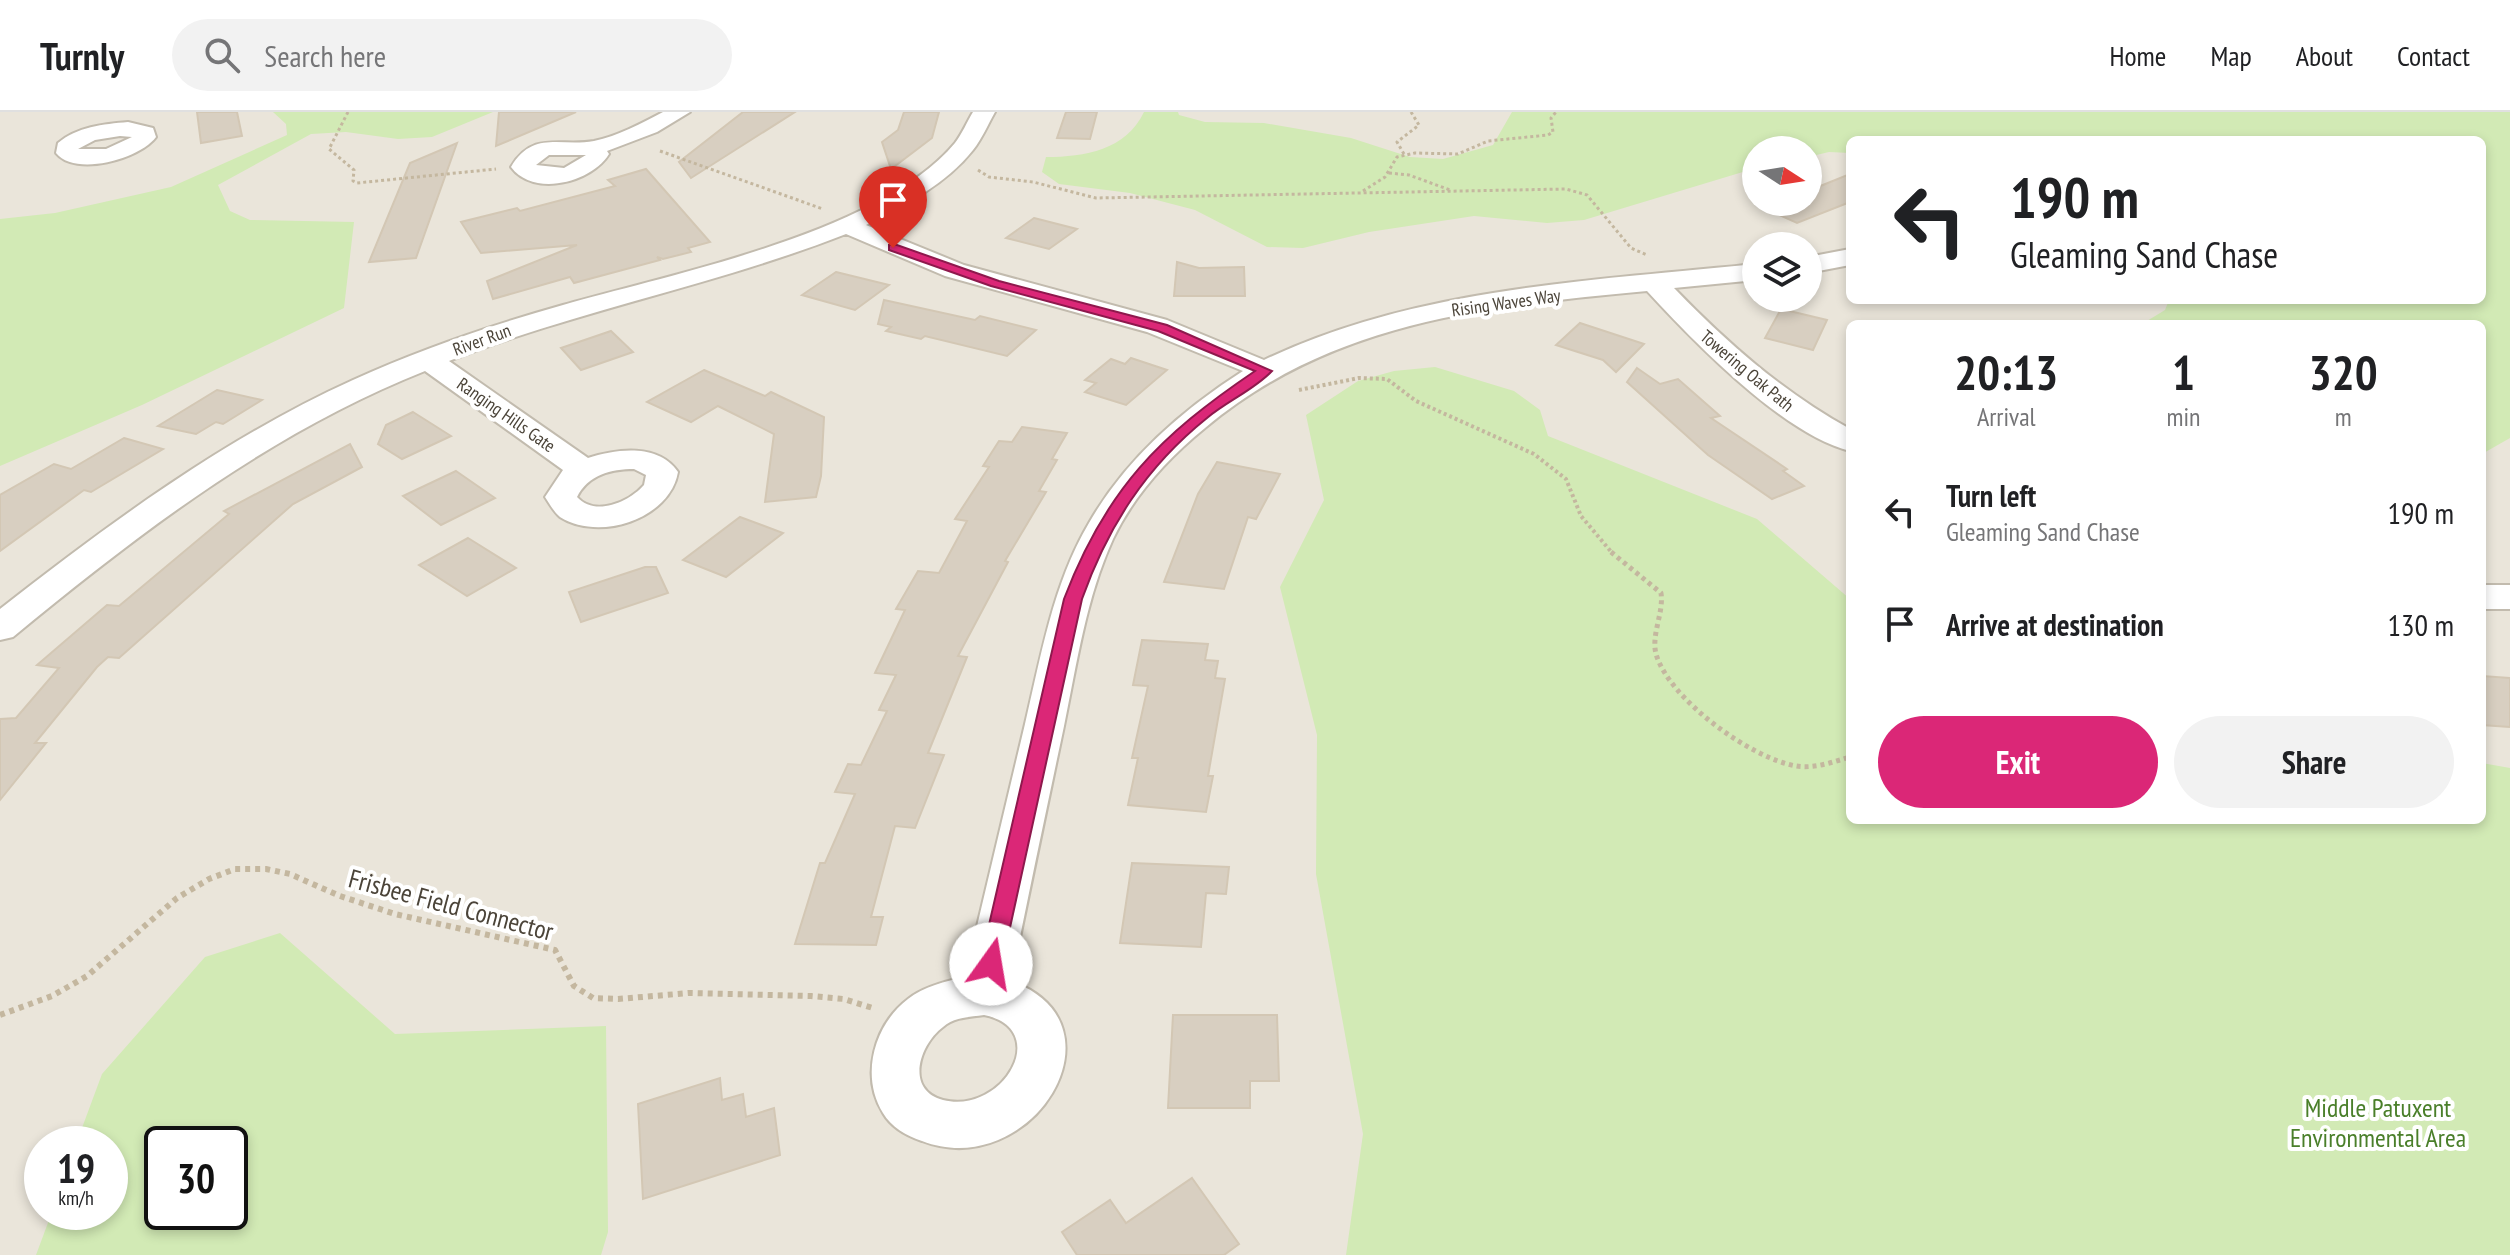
<!DOCTYPE html>
<style>
:root{--surface:#fff;--page:#f2f2f2;--text:#202124;--muted:#757577;--line:#e0e0e0;--accent:#db2777}
body{margin:0;font-family:"PT Sans Narrow",sans-serif;background:var(--page);color:var(--text);height:100vh;display:flex;flex-direction:column;font-size:30px;white-space:nowrap}
*{box-sizing:border-box;margin:0}
p{font-size:26px;color:var(--muted)}
.icon{flex:none;width:44px;height:44px;fill:none;stroke:currentColor;stroke-width:2;stroke-linecap:round;stroke-linejoin:round}
.map{position:relative;flex:1;overflow:hidden}
.side{position:absolute;left:1846px;top:208px;width:640px;height:504px;display:flex;flex-direction:column;background:var(--surface);border-radius:12px;box-shadow:0 4px 12px #0003}
.side>*{flex:none}
.banner{position:absolute;left:1846px;top:24px;width:640px;height:168px;border-radius:12px;box-shadow:0 4px 12px #0003;background:#fff;color:var(--text);overflow:hidden}
.needle{width:52px;rotate:102deg}
.fabs{position:absolute;left:1742px;top:24px;display:grid;gap:16px}
.fabs a{display:grid;place-items:center;width:80px;height:80px;border-radius:50%;background:var(--surface);box-shadow:0 4px 12px #0003;font-size:40px}
.speed{position:absolute;left:24px;top:1014px;display:flex;gap:16px;font-size:40px;font-weight:700;text-align:center}
.speed>*{display:grid;place-content:center;width:104px;height:104px;border-radius:50%;background:var(--surface);box-shadow:0 4px 12px #0003;line-height:1}
.speed small{font-size:20px;font-weight:400}
.speed .limit{border:4px solid #111;border-radius:12px;background:#fff;color:#111}
.pin{position:absolute;display:grid;place-items:center;width:68px;height:68px;color:#fff;margin:-82px -34px;border-radius:50% 50% 50% 0;rotate:-45deg;box-shadow:0 0 8px #0007}
.pin .icon{rotate:45deg}
.me{position:absolute;width:88px;margin:-44px;rotate:13deg;stroke-linejoin:round;filter:drop-shadow(0 0 6px #0008)}
.turn{display:flex;align-items:center;gap:28px;height:168px;padding:0 32px;font-size:36px}
.turn .icon{width:104px;height:104px;stroke-width:2.5}
.turn b{display:block;font-size:56px;line-height:68px}
.eta{display:flex;justify-content:space-evenly;align-items:center;height:136px;text-align:center}
.eta b{font-size:48px;font-weight:600;line-height:56px}
.primary-button{display:flex;gap:16px;margin-top:auto;padding:16px 32px}
.primary-button a{flex:1;height:92px;border-radius:48px;background:var(--accent);color:#fff;font-size:32px;font-weight:600;line-height:92px;text-align:center}
.primary-button a+a{background:var(--page);color:var(--text)}
ul{padding:0;list-style:none}
li{display:flex;align-items:center;gap:24px;height:112px;padding:0 32px}
li div{flex:1}
li b{display:block;font-size:30px}
li em{font-style:normal}
header{display:flex;align-items:center;gap:48px;box-sizing:border-box;height:112px;padding:0 40px;background:var(--surface);border-bottom:2px solid var(--line)}
header strong{font-size:38px}
nav{display:flex;gap:44px;margin-inline-start:auto;font-size:28px}
.search{width:560px;height:72px;background:var(--page);display:flex;align-items:center;gap:20px;box-sizing:border-box;padding:0 28px;border-radius:44px;color:var(--muted);font-size:30px}
.map>svg:first-child{display:block}
.residential{fill:#eae5da;fill-rule:evenodd}
.green{fill:#d2eab5;fill-rule:evenodd}
.building{fill:#d8cfc1;stroke:#d3c7b4;stroke-width:2}
.lines{fill:none;stroke-linecap:round;stroke-linejoin:round}
.minor-casing{stroke:#c2bbae;stroke-width:4}
.path-far3{stroke:#c4b79f;stroke-width:3;stroke-dasharray:3 3;stroke-linecap:butt}
.path-far2{stroke:#c4b79f;stroke-width:4;stroke-dasharray:3 3;stroke-linecap:butt}
.path-far1{stroke:#c4b79f;stroke-width:5;stroke-dasharray:4 4;stroke-linecap:butt}
.path{stroke:#c4b79f;stroke-width:6;stroke-dasharray:5 5;stroke-linecap:butt}
.minor{fill:#fff;fill-rule:evenodd}
.route{fill:#db2777;stroke:#8e194d;stroke-width:2}
.labels{text-anchor:middle;stroke-width:8;stroke-linejoin:round;paint-order:stroke}
.far-street-label{font-size:18px;fill:#4b4439;stroke:#fff}
.near-street-label{font-size:26px;fill:#4b4439;stroke:#fff}
.near-park-label{font-size:26px;fill:#4a7f2a;stroke:#fff}
</style>
<header>
<strong>Turnly</strong>
<div class="search"><svg class="icon" aria-label="search" viewBox="0 0 24 24"><circle cx="10" cy="10" r="6"/><path d="M15 15l6 6"/></svg>Search here</div>
<nav><a>Home</a><a>Map</a><a>About</a><a>Contact</a></nav>
</header>
<div class="map">
<svg width="2510" height="1143" viewBox="0 0 2510 1143">
<rect width="100%" height="100%" fill="#f6f3ec"/>
<path class="residential" d="M0,0H1870L1850,28V188L2510,190V814L1716,1143H0ZM1756,38H1808V90H1756ZM1756,134H1808V186H1756ZM1850,212H2482V708H1850ZM42,1032H110V1100H42ZM162,1032H230V1100H162Z"/>
<g class="green">
<path d="M273,0H493L432,25L398,27L346,20L311,22L218,73L230,99L250,108L354,110L344,196L142,293L0,354V107L55,101L171,75L287,23L286,12Z"/>
<path d="M1144,0H1178L1179,3L1205,10L1264,11L1351,26L1410,45L1443,47L1493,33L1512,0H2510V326L2482,342V212H2142L2165,198L2169,188H2482V28H1850V41L1829,40L1808,45V38H1756V56L1584,108L1547,111L1474,104L1369,120L1303,136L1267,135L1195,98L1130,81L1059,72L1042,60L1046,45C1085,45 1126,38 1144,0Z"/>
<path d="M1435,255L1514,279L1540,298L1548,324L1757,407L1850,487V708H2482V651L2510,656V1143H1346L1363,1022L1316,762L1317,623L1280,475L1324,388L1306,303L1358,269L1394,259Z"/>
<path d="M280,821L395,922L606,914L608,1120L601,1143H36L52,1100H110V1032H76L102,962L205,845ZM162,1032H230V1100H162Z"/>
</g>
<g class="building">
<path d="M197,0H237L242,24L201,31Z"/>
<path d="M499,0H576L496,34Z"/>
<path d="M743,0H795L691,66L679,50Z"/>
<path d="M904,0H939L932,26L891,57L882,30L898,18Z"/>
<path d="M1066,0H1097L1090,27L1057,26Z"/>
<path d="M457,31L416,146L369,150L410,51Z"/>
<path d="M646,57L710,130L688,136L691,140L663,147L657,145L660,148L574,171L570,165L493,187L487,169L577,133L481,141L461,110L517,96L520,99L615,74L608,68Z"/>
<path d="M1850,62V90L1797,111L1764,96L1779,90H1808V79Z"/>
<path d="M1034,106L1077,117L1049,137L1006,126Z"/>
<path d="M1177,150L1199,156L1244,155L1245,184H1174Z"/>
<path d="M836,160L889,173L855,198L802,183Z"/>
<path d="M884,188L975,208L980,204L1036,218L1007,244L925,224L921,227L886,219L891,215L878,212Z"/>
<path d="M1781,197L1827,208L1813,238L1765,226Z"/>
<path d="M1580,211L1644,232L1616,260L1603,248L1556,233Z"/>
<path d="M611,219L633,240L581,258L561,236Z"/>
<path d="M1131,246L1167,258L1126,293L1085,280L1096,271L1085,268L1111,247L1125,252Z"/>
<path d="M1637,256L1660,272L1678,267L1720,304L1711,306L1787,357L1783,359L1804,374L1772,387L1708,343L1627,270Z"/>
<path d="M704,258L765,284L771,280L824,305L821,364L816,385L765,390L774,322L718,294L691,310L647,290Z"/>
<path d="M217,278L262,288L223,312L216,310L196,322L158,314Z"/>
<path d="M413,300L451,324L402,347L378,332L386,313Z"/>
<path d="M1022,315L1067,321L1052,347L1057,348L1039,379L1046,380L1005,449L1008,450L958,544L967,545L928,641L944,643L915,716L895,714L871,805H883L876,833L795,832L820,751H825L855,682L835,680L848,652L861,653L887,599L879,598L896,563L875,561L905,498L896,497L918,459L939,461L967,409L955,407L989,355L983,354L999,329L1012,330Z"/>
<path d="M124,326L163,337L91,380L84,378L0,439V383L54,352L71,357Z"/>
<path d="M350,332L362,355L293,392L119,546L108,545L97,555L35,631H46L0,688V607L16,606L59,556L37,553L107,493L119,494L229,402L224,399Z"/>
<path d="M1217,350L1280,362L1256,407L1248,405L1224,477L1164,470L1198,382Z"/>
<path d="M456,359L495,386L441,413L403,384Z"/>
<path d="M740,405L783,421L726,465L683,448Z"/>
<path d="M468,426L516,456L467,484L419,453Z"/>
<path d="M645,455H656L668,481L581,510L569,480Z"/>
<path d="M1142,528L1208,532L1205,548L1218,549L1215,566L1225,567L1208,664H1213L1206,700L1128,693L1138,646H1132L1148,574L1133,573Z"/>
<path d="M2482,564L2510,566V615L2482,613Z"/>
<path d="M1132,751L1229,755L1226,782L1206,781L1201,835L1120,831Z"/>
<path d="M1173,903H1277L1279,969H1250V996H1168Z"/>
<path d="M720,966L722,988L743,982L746,1005L774,996L780,1043L643,1087L638,992Z"/>
<path d="M1192,1066L1239,1132L1224,1143H1077L1062,1120L1110,1088L1126,1111Z"/>
</g>
<g class="lines">
<defs>
<g id="minor">
<path d="M663,0H690L657,20L607,39L609,42C592,70 534,86 511,55C533,18 560,35 594,29C618,24 642,11 663,0ZM549,43H586L564,56L536,53Z"/>
<path d="M973,0H995C988,12 982,27 973,38C946,72 904,94 866,113L964,153L1167,208L1264,248C1417,175 1590,169 1756,152V168L1674,176C1727,231 1783,280 1850,317V339C1784,323 1693,229 1647,179C1487,194 1332,209 1205,316C1167,347 1134,383 1113,427C1086,486 1077,551 1064,614C1046,699 1028,784 1011,869C1131,912 1031,1071 922,1029C907,1024 891,1015 883,1001C860,964 874,913 908,887C923,875 946,869 965,865C985,781 1005,696 1025,612C1041,544 1053,472 1089,411C1125,348 1182,298 1243,259L1147,220L945,164L846,122C716,173 578,198 449,249L588,346C617,337 658,331 678,360C670,407 599,430 560,405C554,400 549,391 545,385L563,358L425,259C271,320 139,421 13,525L0,528V497C110,411 225,326 353,268C421,237 492,213 563,193C674,161 880,121 955,31C962,22 967,10 973,0ZM634,357L646,363L644,373C629,390 595,405 577,385C588,363 611,357 634,357ZM984,903C1053,917 1003,1003 943,988C905,978 919,933 943,915C954,905 970,905 984,903Z"/>
<path d="M128,10L153,16L156,25C140,47 75,65 56,41L58,31C77,15 103,12 128,10ZM120,24L132,25L106,37H78L95,28Z"/>
<path d="M1850,137V153L1808,161V145Z"/>
<rect x="2482" y="473" width="28" height="24"/>
</g>
</defs>
<use href="#minor" class="minor-casing"/>
<g class="path-far3">
<path d="M348,0L329,37L354,58L353,69L357,71L496,57"/>
<path d="M660,39L823,97"/>
<path d="M1404,42L1397,30L1419,13L1411,0"/>
<path d="M978,58L989,65L1033,70L1096,86L1566,77L1587,83L1631,136L1647,143"/>
<path d="M1389,61L1409,63L1450,78"/>
<path d="M1363,79L1385,65L1397,45L1415,41L1458,42L1488,29L1548,23L1553,20L1551,6L1556,0"/>
</g>
<path class="path-far2" d="M1299,278L1359,266L1387,267L1416,289L1534,342L1566,367L1581,404L1613,442"/>
<path class="path-far1" d="M1611,440L1661,481C1664,501 1651,522 1656,542C1669,587 1750,646 1796,654C1814,657 1833,650 1850,645"/>
<path class="path" d="M0,903L52,884L87,864L177,786L209,767L235,757H266L290,762L340,784L395,802L555,838L574,874L593,886L618,887L689,881L811,884L844,887L876,897"/>
<use href="#minor" class="minor"/>
</g>
<path class="route" d="M889,133H897L999,169L1167,213L1272,259C1254,278 1227,289 1207,306C1146,355 1108,414 1082,487L1002,852L999,859L991,862L983,859L980,852L1064,487C1106,377 1159,324 1255,259L1158,219L991,174L889,138Z"/>
<g class="labels">
<g class="far-street-label">
<text transform="translate(1506 191) rotate(-8)" y="6">Rising Waves Way</text>
<text transform="translate(482 228) rotate(-20)" y="6">River Run</text>
<text transform="translate(1747 259) rotate(40)" y="6">Towering Oak Path</text>
<text transform="translate(506 303) rotate(35)" y="6">Ranging Hills Gate</text>
</g>
<g class="near-street-label">
<text transform="translate(451 793) rotate(15)" y="9">Frisbee Field Connector</text>
</g>
<g class="near-park-label">
<text x="2378" y="1005">Middle Patuxent<tspan x="2378" dy="30">Environmental Area</tspan></text>
</g>
</g>
</svg>
<div class="fabs">
<a><svg class="needle" viewBox="-14 -14 28 28"><path d="M0-13l5 13h-10z" fill="#e53935"/><path d="M0 13l5-13h-10z" fill="#757577"/></svg></a>
<a><svg class="icon" aria-label="layers" viewBox="0 0 24 24"><path d="M12 4l9 5-9 5-9-5zM3 14l9 5 9-5"/></svg></a>
</div>
<div class="speed"><div>19<small>km/h</small></div><div class="limit">30</div></div>
<div class="pin" style="left:893px;top:136px;background:#d93025"><svg class="icon" aria-label="arrive" viewBox="0 0 24 24"><path d="M6 21V4h12l-3 4 3 4H6"/></svg></div>
<svg class="me" style="left:991px;top:852px" viewBox="-20 -20 40 40"><circle r="19" fill="#fff"/><path d="M0-13L10 11 0 6-10 11z" fill="#db2777"/></svg>
<div class="banner">
<div class="turn"><svg class="icon" aria-label="left" viewBox="0 0 24 24"><path d="M17 20v-9H6M10 6l-5 5 5 5"/></svg><div><b>190 m</b>Gleaming Sand Chase</div></div>
</div>
<section class="side">
<div class="eta">
<div><b>20:13</b><p>Arrival</p></div>
<div><b>1</b><p>min</p></div>
<div><b>320</b><p>m</p></div>
</div>
<ul>
<li><svg class="icon" aria-label="left" viewBox="0 0 24 24"><path d="M17 20v-9H6M10 6l-5 5 5 5"/></svg><div><b>Turn left</b><p>Gleaming Sand Chase</p></div><em>190 m</em></li>
<li><svg class="icon" aria-label="arrive" viewBox="0 0 24 24"><path d="M6 21V4h12l-3 4 3 4H6"/></svg><div><b>Arrive at destination</b></div><em>130 m</em></li>
</ul>
<div class="primary-button"><a>Exit</a><a>Share</a></div>
</section>
</div>
